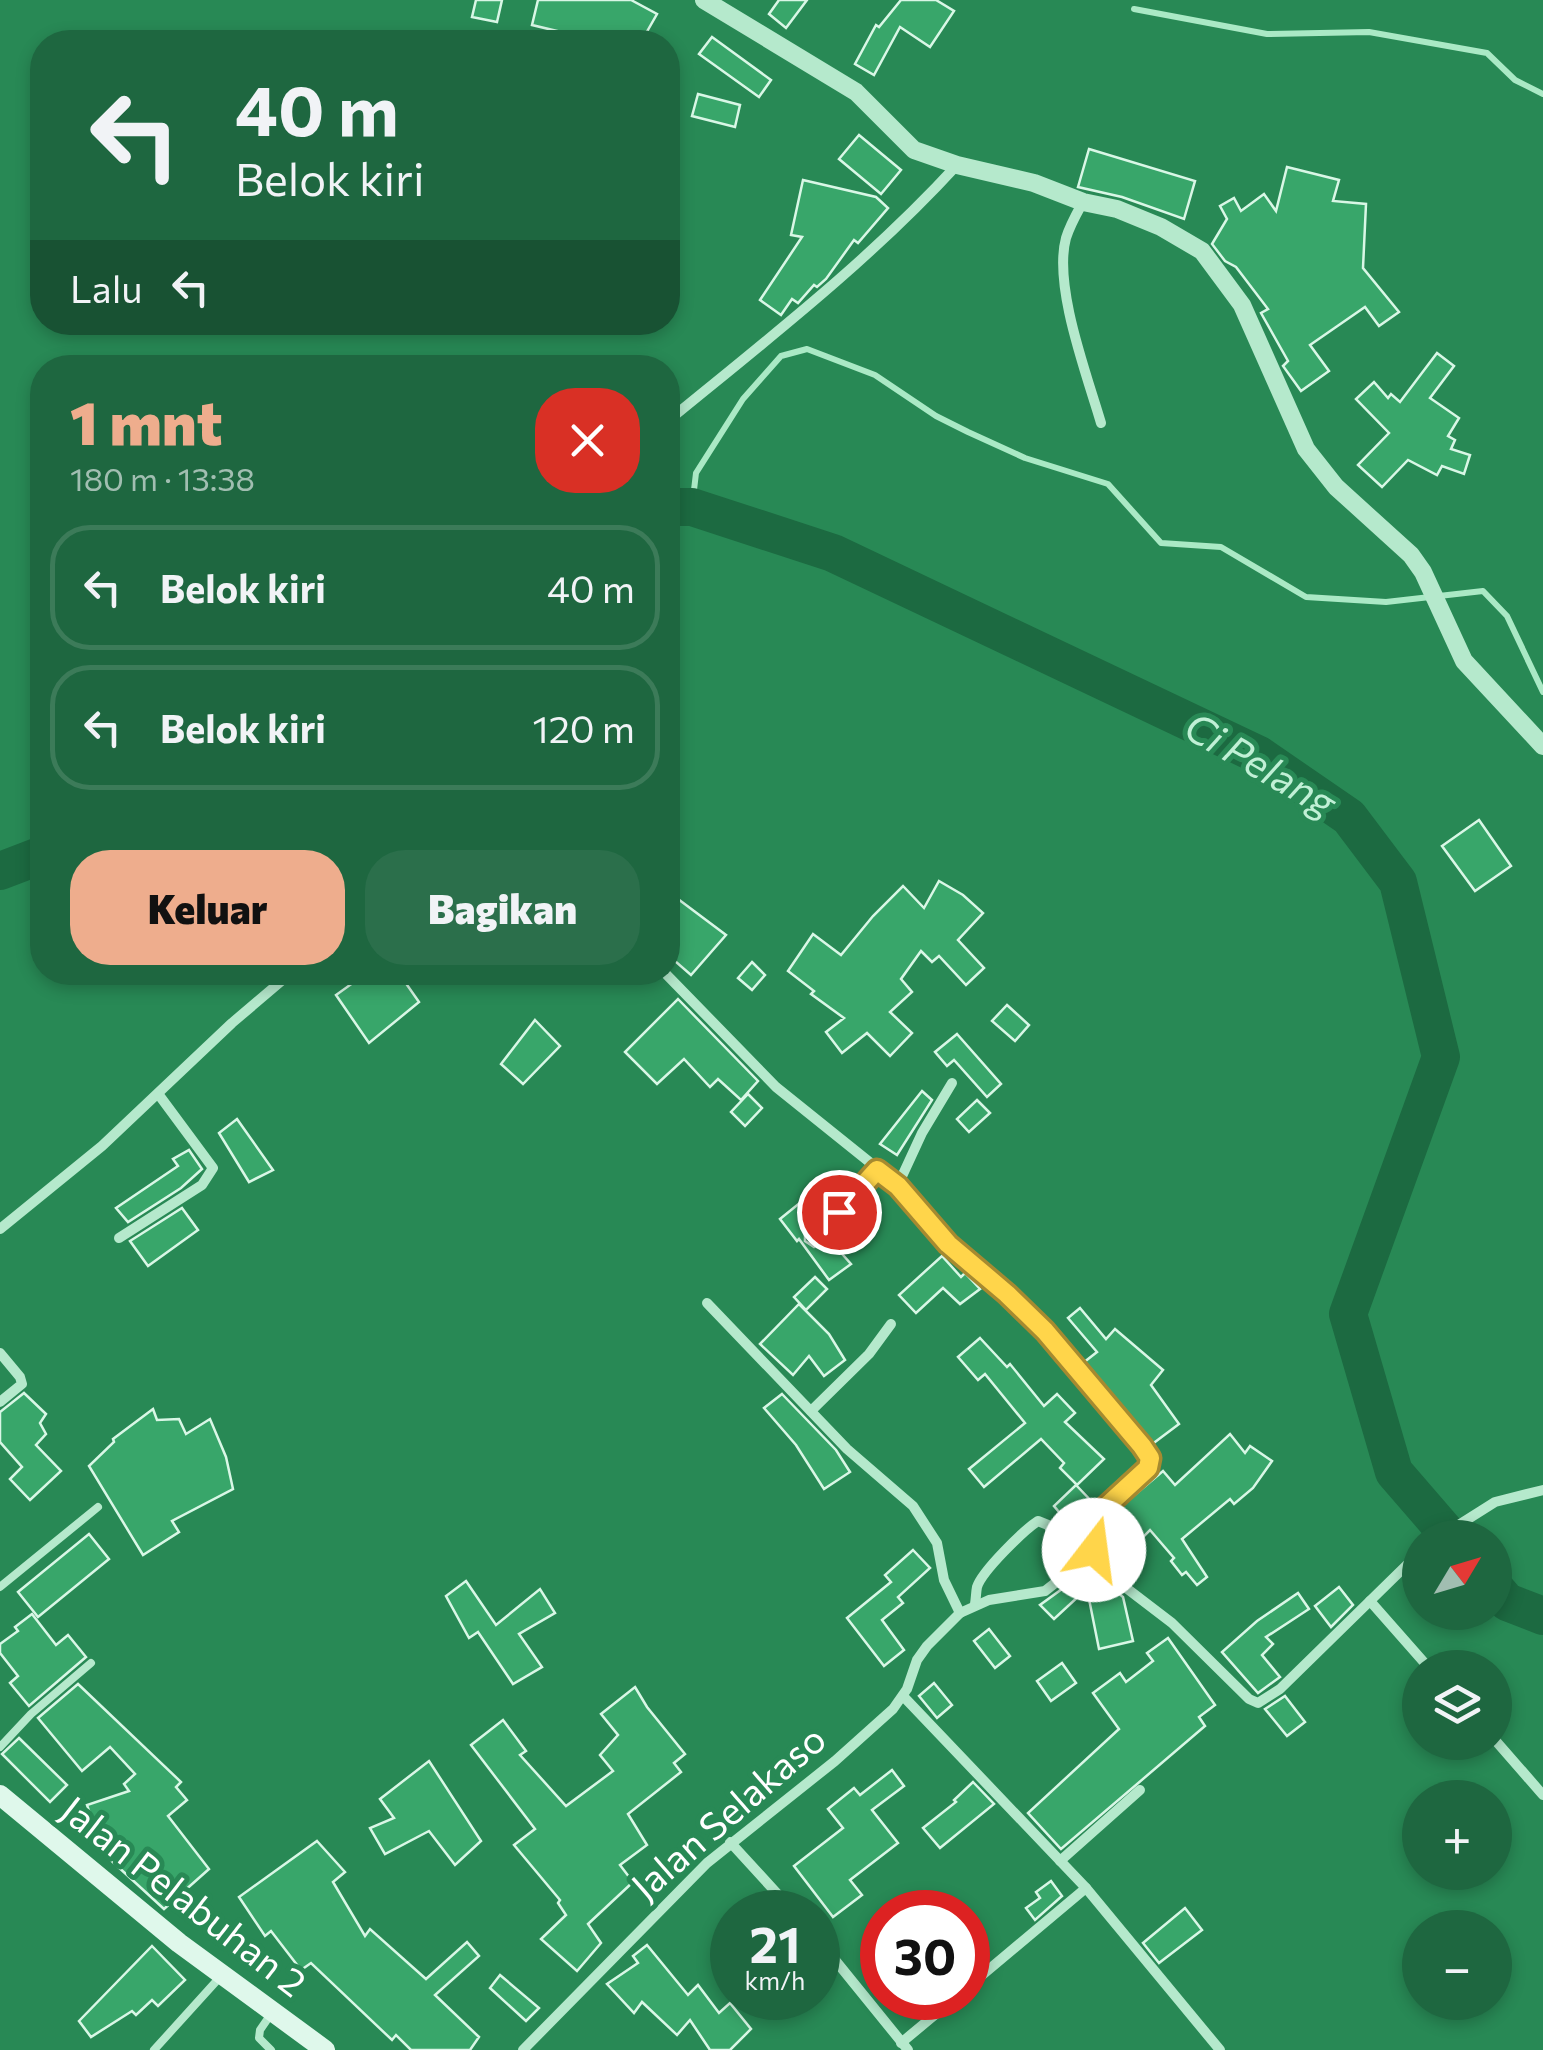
<!DOCTYPE html>
<html lang="id">
<meta charset="utf-8">
<style>
:root{--surface:#1e6740;--page:#2b6f4b;--text:#f1f3f6;--muted:#a1beb1;--line:#3c7b59;--accent:#eead8d}
body{margin:0;font-family:Commissioner,sans-serif;background:var(--page);color:var(--text);height:100vh;display:flex;flex-direction:column;font-size:38px;white-space:nowrap}
*{box-sizing:border-box;margin:0}
p{font-size:32px;color:var(--muted)}
.icon{flex:none;width:55px;height:55px;fill:none;stroke:currentColor;stroke-width:2;stroke-linecap:round;stroke-linejoin:round}
.map{position:relative;flex:1;overflow:hidden}
.drawer{position:absolute;left:30px;top:355px;width:650px;height:630px;display:flex;flex-direction:column;background:var(--surface);border-radius:40px;box-shadow:0 5px 15px #0003}
.drawer>*{flex:none}
.hud{position:absolute;left:30px;top:30px;width:650px;height:305px;border-radius:40px;box-shadow:0 5px 15px #0003;background:#1e6740;color:var(--text);overflow:hidden}
.needle{width:65px;rotate:52deg}
.controls{position:absolute;left:1402px;top:1520px;display:grid;gap:20px}
.controls a{display:grid;place-items:center;width:110px;height:110px;border-radius:50%;background:var(--surface);box-shadow:0 5px 15px #0003;font-size:50px}
.speed{position:absolute;left:710px;top:1890px;display:flex;gap:20px;font-size:50px;font-weight:700;text-align:center}
.speed>*{display:grid;place-content:center;width:130px;height:130px;border-radius:50%;background:var(--surface);box-shadow:0 5px 15px #0003;line-height:1}
.speed small{font-size:25px;font-weight:400}
.speed .limit{border:15px solid #d22;background:#fff;color:#111}
.pin{position:absolute;display:grid;place-items:center;width:85px;height:85px;color:#fff;margin:-42px;border:5px solid #fff;border-radius:50%;box-shadow:0 2px 10px #0007}
.me{position:absolute;width:110px;margin:-55px;rotate:15deg;stroke-linejoin:round;filter:drop-shadow(0 0 8px #0008)}
.turn{display:flex;align-items:center;gap:35px;height:210px;padding:0 40px;font-size:45px}
.turn .icon{width:130px;height:130px;stroke-width:2.5}
.turn b{display:block;font-size:70px;line-height:85px}
.then{display:flex;align-items:center;height:95px;padding:0 40px;background:#0003;gap:20px;font-size:38px}
.round{display:grid;place-items:center;flex:none;width:105px;height:105px;border-radius:40px;background:var(--page)}
.overview{display:flex;align-items:center;justify-content:space-between;height:170px;padding:0 40px}
h1{font-size:60px;font-weight:800;line-height:75px;color:var(--accent)}
.action{display:flex;gap:20px;margin-top:auto;padding:20px 40px}
.action a{flex:1;height:115px;border-radius:40px;background:var(--accent);color:#111;font-size:40px;font-weight:800;line-height:115px;text-align:center}
.action a+a{background:var(--page);color:var(--text)}
ul{padding:0;list-style:none}
li{display:flex;align-items:center;gap:30px;height:125px;margin:0 20px 15px;padding:0 20px;border:5px solid var(--line);border-radius:40px}
li div{flex:1}
li b{display:block;font-size:38px}
li em{font-style:normal}
.map>svg:first-child{display:block}
.lines{fill:none;stroke-linecap:round;stroke-linejoin:round}
.stream{stroke:#aae9c5;stroke-width:6}
.river{stroke:#1c6a41;stroke-width:38}
.building{fill:#38a66a;stroke:#d9f7e6;stroke-width:2.5}
.service{stroke:#b5e9cc;stroke-width:8}
.minor{stroke:#b5e9cc;stroke-width:10}
.tertiary{stroke:#b5e9cc;stroke-width:18}
.secondary{stroke:#dff8eb;stroke-width:20}
.route-casing{stroke:#a68a30;stroke-width:25}
.route{stroke:#ffd54a;stroke-width:18}
.labels{text-anchor:middle;stroke-width:10;stroke-linejoin:round;paint-order:stroke}
.street-label{font-size:38px;fill:#fff;stroke:#288955}
.water-label{font-size:40px;font-style:italic;fill:#c1f0d6;stroke:#288955}
</style>
<div class="map">
<svg width="1543" height="2050" viewBox="0 0 1543 2050">
<rect width="100%" height="100%" fill="#288955"/>
<g class="lines">
<g class="stream">
<path d="M1134,9L1267,34L1369,32L1487,53L1515,80L1543,94"/>
<path d="M692,507L696,473L743,399L781,356L807,349L875,375L936,416L968,432L1025,458L1108,484L1161,543L1221,547L1306,597L1386,602L1483,591L1507,616L1543,692"/>
</g>
<g class="river">
<path d="M668,507H692L833,553L1259,755L1349,817L1398,882L1441,1057L1348,1314L1394,1472L1451,1538"/>
<path d="M0,871L42,855"/>
<path d="M1495,1588L1507,1602L1543,1616"/>
</g>
</g>
<g class="building">
<path d="M476,0H502L497,22L472,17Z"/>
<path d="M538,0H631L657,14L641,42H557L561,32L532,25Z"/>
<path d="M779,0H807L786,28L769,14Z"/>
<path d="M901,0H936L954,11L930,47L900,27L874,75L855,64L876,25L879,27Z"/>
<path d="M712,37L771,80L759,97L699,54Z"/>
<path d="M698,94L740,105L735,127L692,116Z"/>
<path d="M859,135L901,170L881,194L839,159Z"/>
<path d="M1089,149L1195,181L1184,219L1122,197L1078,187Z"/>
<path d="M1287,167L1339,180L1333,201L1366,204L1363,268L1399,312L1379,326L1365,307L1310,345L1329,371L1301,391L1283,366L1288,361L1261,313L1268,309L1236,267L1225,261L1212,244L1227,219L1220,206L1234,198L1241,211L1264,194L1276,211Z"/>
<path d="M803,180L876,197L888,208L858,243L854,240L826,279L817,287L814,285L798,303L792,299L781,315L760,300L802,237L791,235Z"/>
<path d="M1437,353L1454,366L1430,398L1459,418L1448,436L1455,440L1451,449L1470,455L1464,474L1442,466L1437,475L1408,460L1382,487L1358,465L1389,433L1356,399L1374,382L1388,398L1391,394L1400,402Z"/>
<path d="M1479,820L1511,866L1475,891L1442,846Z"/>
<path d="M939,881L963,895L983,913L958,940L984,968L966,985L939,956L932,962L921,951L901,979L912,992L890,1012L912,1033L890,1056L867,1033L842,1053L826,1032L844,1018L811,994L814,991L788,971L813,934L841,955L873,916L903,886L924,908Z"/>
<path d="M678,899L726,935L691,975L668,955V911Z"/>
<path d="M752,962L765,975L752,990L738,978Z"/>
<path d="M352,972H398L419,1002L369,1043L336,995L357,980Z"/>
<path d="M678,999L758,1081L741,1100L718,1079L710,1087L684,1059L657,1084L625,1052Z"/>
<path d="M1007,1005L1029,1025L1015,1041L992,1021Z"/>
<path d="M535,1020L560,1046L523,1084L501,1064Z"/>
<path d="M957,1034L1001,1084L987,1097L954,1060L947,1066L935,1052Z"/>
<path d="M922,1091L932,1100L897,1155L880,1144Z"/>
<path d="M748,1094L762,1108L745,1126L731,1112Z"/>
<path d="M977,1100L990,1113L969,1132L957,1119Z"/>
<path d="M237,1119L273,1170L249,1182L219,1133Z"/>
<path d="M189,1150L202,1169L181,1188L128,1222L116,1208L178,1166L173,1159Z"/>
<path d="M821,1179L839,1198L814,1221L805,1235V1241L814,1247L827,1237L851,1264L829,1280L799,1239L797,1241L780,1219L806,1198L803,1195Z"/>
<path d="M182,1208L198,1230L148,1266L130,1241Z"/>
<path d="M942,1256L961,1277L965,1273L980,1289L960,1304L943,1288L916,1313L899,1295Z"/>
<path d="M815,1277L827,1289L806,1310L794,1297Z"/>
<path d="M799,1304L829,1334L845,1360L824,1376L809,1356L793,1375L760,1344Z"/>
<path d="M1080,1308L1106,1339L1115,1329L1163,1370L1151,1385L1179,1424L1151,1445L1083,1363L1097,1352L1068,1318Z"/>
<path d="M980,1338L1007,1367L1010,1364L1044,1406L1057,1394L1075,1413L1065,1422L1104,1459L1077,1485L1060,1468L1064,1463L1041,1439L984,1487L969,1469L1025,1423L985,1374L978,1380L958,1357Z"/>
<path d="M24,1393L46,1414L40,1423L46,1434L36,1445L61,1471L30,1500L10,1479L22,1467L0,1442V1412Z"/>
<path d="M782,1394L836,1450L850,1472L824,1489L796,1445L764,1408Z"/>
<path d="M153,1409L157,1420L179,1419L186,1434L210,1419L226,1457L233,1489L172,1521L179,1532L143,1555L89,1466L114,1442L113,1439Z"/>
<path d="M1230,1434L1245,1453L1250,1446L1272,1461L1253,1488L1234,1504L1230,1499L1182,1539L1207,1577L1197,1585L1186,1572L1182,1575L1171,1561L1174,1558L1150,1530L1113,1567L1100,1557L1104,1545L1106,1519L1163,1471L1175,1485Z"/>
<path d="M1076,1485L1095,1505L1086,1523V1544L1054,1506Z"/>
<path d="M89,1534L109,1559L38,1617L18,1592Z"/>
<path d="M913,1550L930,1568L898,1597L903,1603L882,1620L904,1650L884,1666L847,1618L891,1582L885,1575Z"/>
<path d="M466,1581L496,1625L540,1589L555,1613L519,1634L542,1667L513,1684L478,1632L469,1638L446,1596Z"/>
<path d="M1069,1584L1080,1595L1054,1619L1040,1605Z"/>
<path d="M1339,1587L1353,1605L1331,1627L1315,1606Z"/>
<path d="M1118,1593L1123,1597L1133,1641L1099,1649L1089,1599Z"/>
<path d="M1298,1593L1309,1609L1266,1637L1273,1644L1262,1655L1280,1677L1258,1693L1222,1652L1257,1621Z"/>
<path d="M32,1614L56,1645L68,1635L86,1657L29,1706L10,1683L18,1676L0,1653V1644L18,1631L15,1627Z"/>
<path d="M989,1629L1010,1656L995,1668L974,1641Z"/>
<path d="M1168,1638L1215,1705L1199,1717L1205,1726L1061,1849L1028,1813L1119,1729L1093,1693L1120,1673L1126,1682L1153,1661L1147,1653Z"/>
<path d="M1062,1663L1076,1683L1051,1701L1037,1681Z"/>
<path d="M934,1683L952,1705L937,1718L919,1696Z"/>
<path d="M78,1684L181,1782L176,1787L187,1800L168,1816L209,1869L164,1909L103,1853L87,1805L129,1791L124,1784L135,1774L110,1747L82,1771L38,1718Z"/>
<path d="M635,1687L647,1707L685,1754L674,1763L681,1772L628,1814L647,1845L620,1865L633,1882L588,1924L601,1943L577,1971L541,1939L566,1915L558,1903L560,1900L514,1845L535,1829L471,1745L503,1720L526,1751L520,1755L566,1806L613,1771L600,1755L618,1735L601,1714Z"/>
<path d="M1285,1696L1305,1722L1287,1736L1265,1709Z"/>
<path d="M19,1738L67,1785L50,1802L2,1754Z"/>
<path d="M429,1761L481,1841L455,1865L429,1831L385,1854L370,1828L394,1818L380,1799Z"/>
<path d="M892,1770L904,1786L872,1810L898,1843L850,1880L862,1895L833,1917L794,1866L843,1828L828,1809L854,1788L860,1795Z"/>
<path d="M973,1782L994,1804L940,1848L923,1828L956,1802L954,1800Z"/>
<path d="M317,1841L345,1872L333,1882L365,1936L370,1929L426,1979L467,1942L479,1956L435,1995L479,2037L470,2050H411L396,2035L392,2040L311,1963L301,1970L271,1931L265,1936L239,1897Z"/>
<path d="M1051,1881L1062,1896L1035,1920L1026,1908L1040,1898L1036,1892Z"/>
<path d="M1185,1908L1202,1930L1159,1963L1143,1943Z"/>
<path d="M647,1945L688,1995L698,1985L719,2013L730,2003L751,2029L730,2050H710L690,2020L677,2035L642,2002L634,2013L607,1984L638,1963L633,1956Z"/>
<path d="M152,1946L185,1980L158,2006L152,2000L136,2015L132,2011L91,2037L79,2021Z"/>
<path d="M500,1975L539,2008L526,2021L490,1988Z"/>
</g>
<g class="lines">
<g class="service">
<path d="M0,1587L98,1507"/>
<path d="M0,1747L31,1714L91,1663"/>
<path d="M271,2014L260,2030L259,2038L271,2050"/>
<path d="M154,2050L221,1976"/>
</g>
<g class="minor">
<path d="M1083,202C1077,213 1070,225 1066,238C1053,286 1087,375 1101,423"/>
<path d="M668,421C768,339 869,261 957,165"/>
<path d="M898,1185L922,1133L952,1083"/>
<path d="M0,1229L102,1146L232,1023L292,972"/>
<path d="M119,1238L202,1185L213,1168L159,1095"/>
<path d="M813,1238L865,1186L877,1169"/>
<path d="M707,1303L847,1449L913,1506L937,1543L944,1580L960,1613"/>
<path d="M0,1353L20,1377L22,1384L0,1402"/>
<path d="M811,1411L869,1354L891,1324"/>
<path d="M1438,1538L1495,1502L1543,1490"/>
<path d="M1087,1558L1172,1623L1249,1699L1258,1703L1280,1689L1420,1552"/>
<path d="M1370,1601L1429,1668"/>
<path d="M975,1604C976,1598 976,1592 977,1587C982,1571 1024,1530 1038,1521L1048,1525L1053,1533"/>
<path d="M903,1696L1086,1888L1220,2050"/>
<path d="M1495,1740L1543,1795"/>
<path d="M730,1842L794,1912"/>
<path d="M1060,1861L1140,1790"/>
<path d="M818,1939L908,2050"/>
<path d="M968,1987L1086,1888"/>
<path d="M901,2043L955,1998"/>
<path d="M523,2050L707,1863L835,1761L893,1709L907,1689L917,1660L927,1646L960,1613L989,1600L1045,1591L1092,1554L1096,1543L1094,1526L1098,1514L1141,1476L1149,1463L1142,1446L1045,1331L1007,1294L948,1244L898,1185L776,1087L664,972"/>
</g>
<path class="tertiary" d="M704,0L856,92L914,150L957,165L1034,183L1083,202L1117,209L1161,227L1202,251L1242,305L1306,449L1336,487L1411,555L1423,572L1464,661L1543,746"/>
<path class="secondary" d="M0,1795L179,1943L325,2050"/>
</g>
<g class="lines">
<defs>
<path id="route" d="M839,1212L877,1170L898,1186L948,1244L1007,1294L1045,1331L1142,1446L1150,1458L1148,1468L1098,1514L1094,1526V1550"/>
</defs>
<use href="#route" class="route-casing"/>
<use href="#route" class="route"/>
</g>
<g class="labels">
<g class="street-label">
<text transform="translate(729 1813) rotate(-41)" y="13">Jalan Selakaso</text>
<text transform="translate(183 1897) rotate(38)" y="13">Jalan Pelabuhan 2</text>
</g>
<g class="water-label">
<text transform="translate(1260 765) rotate(30)" y="14">Ci Pelang</text>
</g>
</g>
</svg>
<div class="controls">
<a><svg class="needle" viewBox="-14 -14 28 28"><path d="M0-13l5 13h-10z" fill="#e53935"/><path d="M0 13l5-13h-10z" fill="#a1beb1"/></svg></a>
<a><svg class="icon" aria-label="layers" viewBox="0 0 24 24"><path d="M12 4l9 5-9 5-9-5zM3 14l9 5 9-5"/></svg></a>
<a>+</a>
<a>−</a>
</div>
<div class="speed"><div>21<small>km/h</small></div><div class="limit">30</div></div>
<div class="pin" style="left:839px;top:1212px;background:#d93025"><svg class="icon" aria-label="arrive" viewBox="0 0 24 24"><path d="M6 21V4h12l-3 4 3 4H6"/></svg></div>
<svg class="me" style="left:1094px;top:1550px" viewBox="-20 -20 40 40"><circle r="19" fill="#fff"/><path d="M0-13L10 11 0 6-10 11z" fill="#ffd54a"/></svg>
<div class="hud">
<div class="turn"><svg class="icon" aria-label="left" viewBox="0 0 24 24"><path d="M17 20v-9H6M10 6l-5 5 5 5"/></svg><div><b>40 m</b>Belok kiri</div></div>
<div class="then">Lalu<svg class="icon" aria-label="left" viewBox="0 0 24 24"><path d="M17 20v-9H6M10 6l-5 5 5 5"/></svg></div>
</div>
<section class="drawer">
<div class="overview"><div><h1>1 mnt</h1><p>180 m · 13:38</p></div><a class="round" style="background:#d93025;color:#fff"><svg class="icon" aria-label="close" viewBox="0 0 24 24"><path d="M6 6l12 12M18 6L6 18"/></svg></a></div>
<ul>
<li><svg class="icon" aria-label="left" viewBox="0 0 24 24"><path d="M17 20v-9H6M10 6l-5 5 5 5"/></svg><div><b>Belok kiri</b></div><em>40 m</em></li>
<li><svg class="icon" aria-label="left" viewBox="0 0 24 24"><path d="M17 20v-9H6M10 6l-5 5 5 5"/></svg><div><b>Belok kiri</b></div><em>120 m</em></li>
</ul>
<div class="action"><a>Keluar</a><a>Bagikan</a></div>
</section>
</div>
